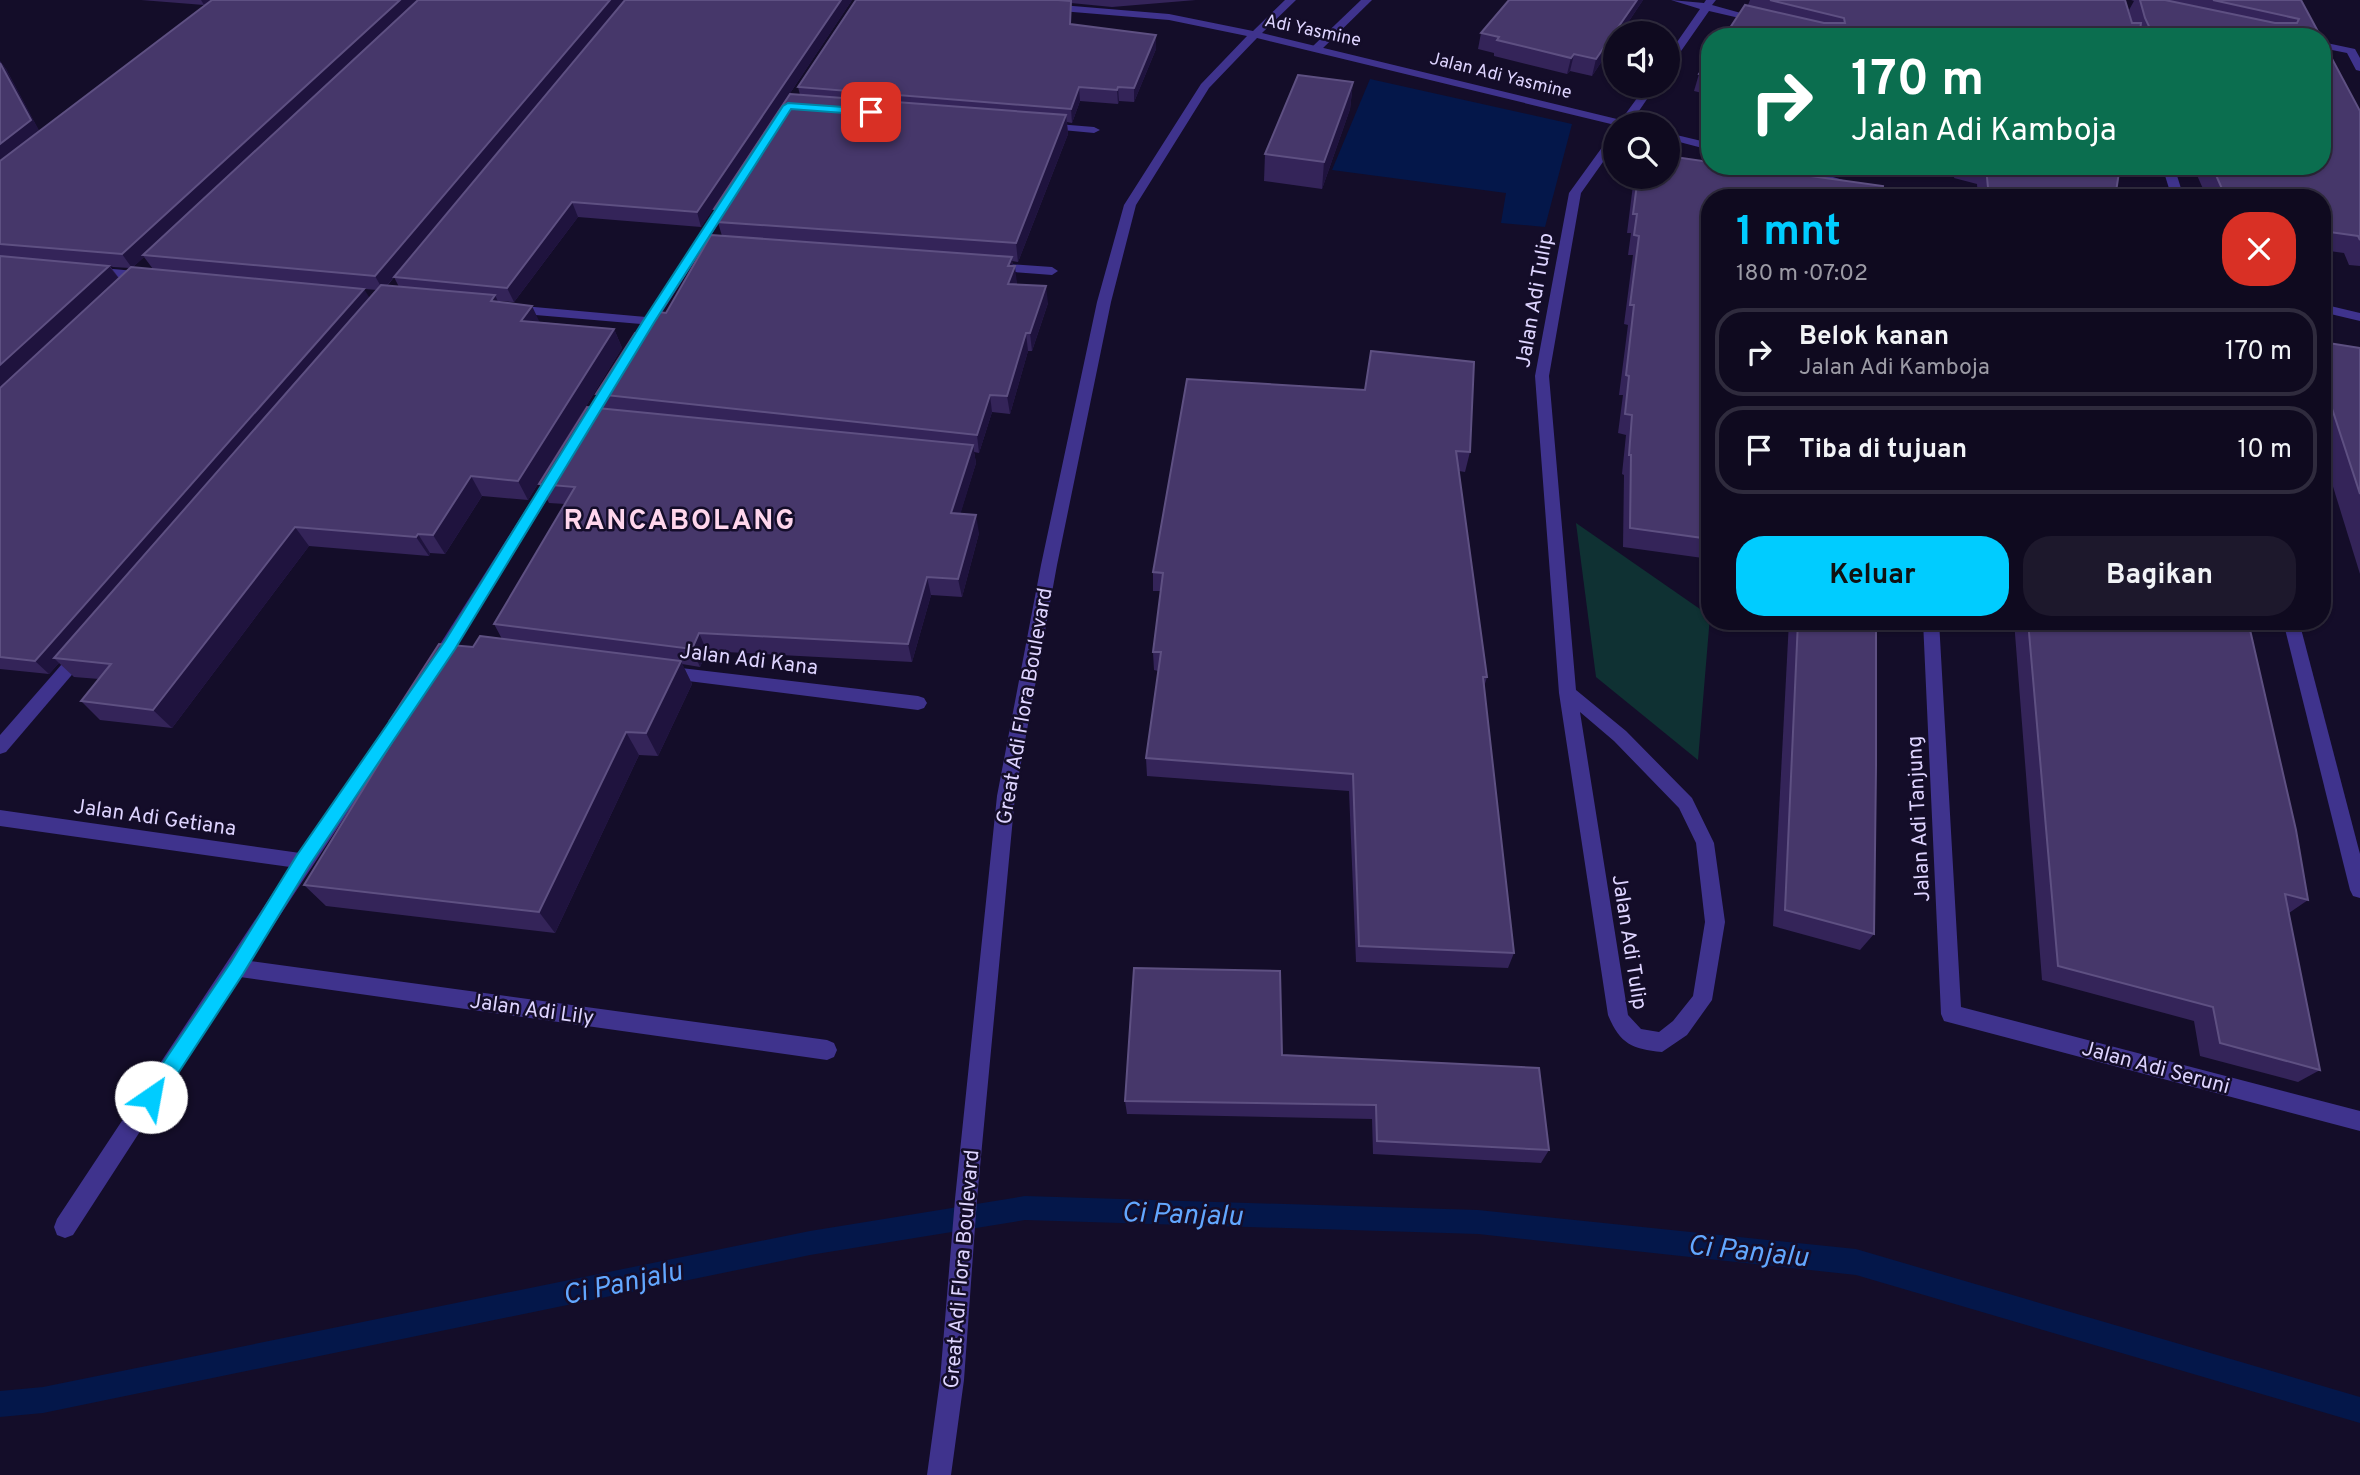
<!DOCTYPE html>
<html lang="id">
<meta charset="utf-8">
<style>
:root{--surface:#0f0a1f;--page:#1d182c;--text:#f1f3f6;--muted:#9b9aa4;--line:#2f2b3d;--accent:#0cf}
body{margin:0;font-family:Overpass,sans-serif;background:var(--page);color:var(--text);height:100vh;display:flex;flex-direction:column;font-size:26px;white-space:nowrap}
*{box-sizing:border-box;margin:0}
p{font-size:23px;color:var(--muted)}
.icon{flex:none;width:38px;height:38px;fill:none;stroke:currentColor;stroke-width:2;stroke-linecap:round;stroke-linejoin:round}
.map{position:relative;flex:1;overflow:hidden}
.panel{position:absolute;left:1701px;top:189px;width:630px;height:441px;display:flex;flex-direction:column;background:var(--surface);border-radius:28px;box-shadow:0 2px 5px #0004,0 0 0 2px var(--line)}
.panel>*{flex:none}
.banner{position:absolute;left:1701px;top:28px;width:630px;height:147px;border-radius:28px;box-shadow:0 2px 5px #0004,0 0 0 2px var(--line);background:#0b6e4f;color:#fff;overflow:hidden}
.buttons{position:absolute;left:1603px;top:21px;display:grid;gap:14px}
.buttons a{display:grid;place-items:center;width:77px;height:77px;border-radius:50%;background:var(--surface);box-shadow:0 2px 5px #0004,0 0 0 2px var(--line);font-size:35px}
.pin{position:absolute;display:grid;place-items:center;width:60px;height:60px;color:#fff;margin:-30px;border-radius:14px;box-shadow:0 4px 10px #0006}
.me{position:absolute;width:77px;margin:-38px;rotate:33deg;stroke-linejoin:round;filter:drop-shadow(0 0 5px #0008)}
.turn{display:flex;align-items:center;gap:24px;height:147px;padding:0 35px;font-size:32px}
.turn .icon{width:91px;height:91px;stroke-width:2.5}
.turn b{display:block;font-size:49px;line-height:60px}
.round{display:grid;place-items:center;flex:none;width:74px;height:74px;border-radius:28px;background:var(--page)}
.head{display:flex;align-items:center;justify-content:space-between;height:119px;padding:0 35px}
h1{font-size:42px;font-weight:700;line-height:52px;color:var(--accent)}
.button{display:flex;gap:14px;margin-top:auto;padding:14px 35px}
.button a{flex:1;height:80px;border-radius:28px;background:var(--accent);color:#111;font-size:28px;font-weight:700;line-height:80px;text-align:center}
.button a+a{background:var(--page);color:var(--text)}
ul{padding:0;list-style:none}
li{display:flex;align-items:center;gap:21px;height:88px;margin:0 14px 10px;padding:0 21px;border:4px solid var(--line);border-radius:28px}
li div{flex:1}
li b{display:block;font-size:26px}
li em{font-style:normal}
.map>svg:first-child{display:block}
.green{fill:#0f3133}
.water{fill:#04174a}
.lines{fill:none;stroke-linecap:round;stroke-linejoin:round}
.stream{fill:#04174a;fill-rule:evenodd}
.lane{fill:#3f338d;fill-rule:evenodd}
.street{fill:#3f338d;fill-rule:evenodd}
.wall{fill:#342459;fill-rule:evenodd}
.shaded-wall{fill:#1f133e}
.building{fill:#46376a;stroke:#5e5082;stroke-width:2}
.route{fill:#0cf;stroke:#0085a6;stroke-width:2}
.labels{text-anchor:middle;stroke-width:5;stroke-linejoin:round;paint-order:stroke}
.far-street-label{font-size:18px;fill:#ded4ff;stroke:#140d29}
.street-label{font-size:21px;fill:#ded4ff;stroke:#140d29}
.district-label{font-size:28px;font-weight:bold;letter-spacing:2px;fill:#ffd6ec;stroke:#140d29}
.near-water-label{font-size:28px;font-style:italic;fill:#62a7ff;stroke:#140d29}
</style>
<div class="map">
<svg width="2360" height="1475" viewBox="0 0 2360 1475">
<rect width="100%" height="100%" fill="#140d29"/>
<path class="green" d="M1576,523L1710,616L1698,760L1596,677Z"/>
<path class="water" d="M1370,79L1572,124L1545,227L1501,223L1506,193L1332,170Z"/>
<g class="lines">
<path class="stream" d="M1025,1196L1478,1210L1856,1249L2360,1397V1423L1856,1275L1478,1234L1025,1220L810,1255L43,1413L0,1417V1391L43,1387L810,1231Z"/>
<path class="lane" d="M1361,0H1372L1321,50H1313V46Z"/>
<g class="street">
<path d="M1285,0H1296L1262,33L1621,120L1646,86H1656L1630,124L1615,125L1257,38L1209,88L1136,205L1111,302L1057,565L1015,796L977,1199L964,1380L951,1475H927L940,1380L955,1199L997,796L1041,565L1097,302L1124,205L1201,84L1247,36L1169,20L1049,10L1044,7L1049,4L1169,14L1253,31Z"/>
<path d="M1671,0L1704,3L1706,0H1716L1712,5L1766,20L1761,23L1709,11L1672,64L1668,65V55L1700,9Z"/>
<path d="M2322,42L2355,49L2360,58V71L2356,70L2347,53L2322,48Z"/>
<path d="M1045,123L1094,127L1100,130L1094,133L1041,128L1039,126Z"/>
<path d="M1668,133L1710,143V150L1668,139Z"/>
<path d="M1615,134V145L1581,193L1549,376L1576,690L1626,731L1692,798L1714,843L1725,922L1712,1000L1687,1035L1662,1052C1632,1049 1620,1044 1608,1015L1559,693L1535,376L1569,193L1611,135ZM1580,712L1614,741L1679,808L1696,843L1705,922L1693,996L1673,1021L1659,1032L1641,1029L1628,1015Z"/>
<path d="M1775,166H1795L1905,198H1884Z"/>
<path d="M2162,166H2174L2184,198H2172Z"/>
<path d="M728,195L734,199L635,355H625L623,352L641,324L512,313L505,309L512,305L646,317L722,199Z"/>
<path d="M993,263L1052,267L1058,271L1052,275L988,270V264Z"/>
<path d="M91,267L146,272L152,276L146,280L86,274V268Z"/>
<path d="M2322,304L2360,313V321L2322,312Z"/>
<path d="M555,470L562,475L442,670H430L428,665L430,660L550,471Z"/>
<path d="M1923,621H1939L1961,1007L2360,1111V1131L1944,1021L1941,1014Z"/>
<path d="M2283,621H2299L2360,854V898L2353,896L2350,890Z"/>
<path d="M82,646L88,648L90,652L88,656L6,752L0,754V735L76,648Z"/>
<path d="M664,666L918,696L924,698L927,703L924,708L918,710L664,678L658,677L656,672L658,667Z"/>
<path d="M407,701L413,703L416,708L413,713L250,961L827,1040L834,1043L837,1050L834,1057L827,1060L240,977L73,1235L65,1238L57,1235L54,1227L57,1219L290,867L0,826V810L300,853L401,703Z"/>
</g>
</g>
<g class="wall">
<path d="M141,0H210L204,5Z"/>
<path d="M852,0L701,227L578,217L514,302L498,301L540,322L614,329L622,348L528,500L482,496L445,554L430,553L429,556L309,546L172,728L100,720L81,701L99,679L74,677L59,663L49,674L0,669V61L6,69L39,131ZM509,139L394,277L399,287L387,286ZM144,257L153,269L133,267ZM110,266L113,267L130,268L119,278ZM353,288L377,290L370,298Z"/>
<path d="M856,0H1196L1112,7L1071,3V25L1156,35V49L1134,102L1119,101L1118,104L1080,101L1072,123L1067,122L1068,134L1018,262L1012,261L1017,284L1048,303L1032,351H1028L1010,414L992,412L979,453L974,452L976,463L960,514L979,533L962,597L931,595L912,662L707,651L700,667L682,664L692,684L658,756L639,755L555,933L326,906L304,885L399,731L390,720L473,647L502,639L494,624L565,504L549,503L539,484L602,408L596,394L646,333L666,313L722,236L714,209L800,95L798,87Z"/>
<path d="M1509,0H1643L1621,33H1615V41L1592,76L1570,71L1567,74L1494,56V53L1478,49L1481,33Z"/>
<path d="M1750,0H2125L2132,23L2129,10L2134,1L2131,0H2301L2321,37H1724L1748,5Z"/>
<path d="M1710,58V95L1694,91L1699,74Z"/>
<path d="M1353,82L1350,109L1322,189L1264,181L1265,154Z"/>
<path d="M2360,111V266L2349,265L2344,253L2322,250V198H2207L2193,166H2322Z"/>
<path d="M1956,166H2120L2115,198H1978L1977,184L1954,178Z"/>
<path d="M1634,177H1668L1710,198V559L1623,547L1624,475L1622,474L1626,435L1618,433L1623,395H1619L1628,325L1624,324L1633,255H1628L1631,233H1627Z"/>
<path d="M2322,342L2360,348V574L2322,451Z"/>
<path d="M1187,379L1470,452L1465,472L1459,471L1487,677L1484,687L1514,953L1508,968L1356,962L1349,791L1147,776L1146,758L1158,671L1154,670L1153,652L1161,591H1153V572Z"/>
<path d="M1789,621H1876L1874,934L1860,950L1773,926Z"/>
<path d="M2014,621H2248L2308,900L2289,913L2320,1070L2298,1082L2200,1056L2194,1021L2042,980Z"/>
<path d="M1282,1055L1549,1150L1541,1163L1373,1154L1372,1119L1127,1114L1125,1101Z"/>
</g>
<g class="shaded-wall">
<path d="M201,0H210L204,5Z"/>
<path d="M400,0H421L143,255L144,257L132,268L122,254Z"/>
<path d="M610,0H626L383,290L375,276Z"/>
<path d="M841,0H852L701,227L697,212Z"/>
<path d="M1637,0H1643L1621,33H1615V41L1592,76L1596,59Z"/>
<path d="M1156,35V49L1134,102V88Z"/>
<path d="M1574,54L1570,71L1567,74L1571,58Z"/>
<path d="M0,61L6,69L41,134L0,167Z"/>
<path d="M1353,82L1350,109L1322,189L1324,162Z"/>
<path d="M1079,87L1080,101L1072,123L1071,109Z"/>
<path d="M1118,87L1119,101L1118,104L1117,90Z"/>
<path d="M1066,115L1068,134L1018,262L1016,243Z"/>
<path d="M572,202L578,217L514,302L507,288Z"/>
<path d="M1012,257L1013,271L1015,266L1017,284H1008V266Z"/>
<path d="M109,266L120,280L0,391V365Z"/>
<path d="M1046,286L1048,303L1032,351L1030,333Z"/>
<path d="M364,289L373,303L54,658L59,663L49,674L35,661Z"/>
<path d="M495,295L504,315L491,301Z"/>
<path d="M532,306L541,325L521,321Z"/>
<path d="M614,329L622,348L528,500L518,481Z"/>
<path d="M1026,333L1028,351L1010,414L1007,396Z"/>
<path d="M990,395L992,412L979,453L977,435Z"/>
<path d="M973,445L976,463L955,532L951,513Z"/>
<path d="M471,476L482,496L445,554L433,535Z"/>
<path d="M976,515L979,533L962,597L958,579Z"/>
<path d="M295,527L309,546L172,728L153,710Z"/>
<path d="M418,534L430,553L429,556L416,537Z"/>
<path d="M927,577L931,595L912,662L908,644Z"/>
<path d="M699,633L707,651L700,667L692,649Z"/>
<path d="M681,661L692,684L658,756L646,733Z"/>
<path d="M626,732L639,755L555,933L539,912Z"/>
</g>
<g class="building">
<path d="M212,0H400L122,254L0,244V161Z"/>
<path d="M418,0H610L375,276L143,255Z"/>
<path d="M625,0H841L697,212L572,202L507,288L394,277Z"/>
<path d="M856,0H1058L1071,1L1070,24L1156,35L1134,88L1118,87L1117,90L1079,87L1071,109L798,87Z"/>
<path d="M1509,0H1637L1596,59L1574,54L1571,58L1497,40L1499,37L1481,33Z"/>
<path d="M1770,0H2125L2132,23H2141L2139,37H1724L1745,5L1824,23H1845L1844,18Z"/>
<path d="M2140,0H2165L2275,23H2297L2299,19L2213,0H2301L2321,37H2154L2145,18Z"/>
<path d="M2322,40L2360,111V240L2358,236L2322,231V198H2226L2212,166H2322Z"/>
<path d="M1710,58V77L1699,74Z"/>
<path d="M0,63L31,120L0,144Z"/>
<path d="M1298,75L1353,82L1324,162L1265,154Z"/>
<path d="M790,94L1066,115L1016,243L718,222L724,210L714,209Z"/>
<path d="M1668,156L1710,162V166H1739L1883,186L1882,198H1710V539L1630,528L1631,455H1629L1632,415L1625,414L1629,376L1626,375L1634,305H1630L1639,236L1634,235L1637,214H1633L1638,177H1668Z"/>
<path d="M1983,166H2120L2115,198H1989L1986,167Z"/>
<path d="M711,235L1012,257L1008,266H1015L1008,284L1046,286L1030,333H1026L1007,396L990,395L977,435L596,394L635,333H646L659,312L666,313Z"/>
<path d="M0,256L109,266L0,365Z"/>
<path d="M131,267L364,289L35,661L0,657V388Z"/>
<path d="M381,285L495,295L491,301L532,306L521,321L614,329L518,481L471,476L433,535L418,534L416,537L295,527L153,710L81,701L111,664L54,658Z"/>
<path d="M2322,342L2360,348V494L2322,378Z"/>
<path d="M1371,351L1474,362L1470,452L1456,451L1487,677H1483L1514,953L1359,946L1353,774L1146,758L1161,652H1153L1163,573L1153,572L1187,379L1365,390Z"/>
<path d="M587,407L973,445L951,513L976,515L958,579L927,577L908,644L699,633L692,649L494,624L575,487L539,484Z"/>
<path d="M1798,621H1876V766L1874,934L1785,910Z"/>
<path d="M2028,621H2248L2296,830L2308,900L2285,894L2320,1070L2220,1043L2213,1007L2058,966Z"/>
<path d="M480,636L681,661L646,733L626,732L539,912L304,885L405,721L390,720L439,644L473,647Z"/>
<path d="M1134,968L1280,971L1282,1055L1539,1068L1549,1150L1377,1141L1376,1105L1125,1101Z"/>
</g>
<path class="route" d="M788,103L871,109L876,112L871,115L791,109L655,321L455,649L309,866L243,974L158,1104L151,1106L144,1104L141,1097L144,1091L231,962L297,855L445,641L643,321L783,106Z"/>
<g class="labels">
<g class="far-street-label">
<text transform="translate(1313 30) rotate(12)" y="6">Adi Yasmine</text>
<text transform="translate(1501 75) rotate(14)" y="6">Jalan Adi Yasmine</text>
</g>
<g class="street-label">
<text transform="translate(1534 300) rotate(-80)" y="7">Jalan Adi Tulip</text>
<text transform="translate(749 659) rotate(7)" y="7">Jalan Adi Kana</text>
<text transform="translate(1024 706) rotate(-80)" y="7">Great Adi Flora Boulevard</text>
<text transform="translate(155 817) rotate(8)" y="7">Jalan Adi Getiana</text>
<text transform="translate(1918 819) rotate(-93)" y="7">Jalan Adi Tanjung</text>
<text transform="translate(1630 942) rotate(81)" y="7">Jalan Adi Tulip</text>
<text transform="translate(532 1009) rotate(8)" y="7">Jalan Adi Lily</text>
<text transform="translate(2156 1067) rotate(15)" y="7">Jalan Adi Seruni</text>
<text transform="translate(961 1269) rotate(-85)" y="7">Great Adi Flora Boulevard</text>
</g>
<g class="district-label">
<text x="680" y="529">RANCABOLANG</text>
</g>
<g class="near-water-label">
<text transform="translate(1182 1213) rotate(2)" y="10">Ci Panjalu</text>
<text transform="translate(1748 1250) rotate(6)" y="10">Ci Panjalu</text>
<text transform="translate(622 1282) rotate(-12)" y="10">Ci Panjalu</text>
</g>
</g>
</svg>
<div class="buttons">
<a><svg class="icon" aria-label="sound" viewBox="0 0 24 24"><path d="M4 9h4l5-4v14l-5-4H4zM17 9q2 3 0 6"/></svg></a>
<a><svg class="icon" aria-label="search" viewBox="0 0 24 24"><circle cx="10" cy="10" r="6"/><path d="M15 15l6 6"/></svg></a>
</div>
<div class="pin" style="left:871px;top:112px;background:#d93025"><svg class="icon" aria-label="arrive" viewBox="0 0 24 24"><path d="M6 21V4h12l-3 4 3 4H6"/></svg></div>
<svg class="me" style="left:151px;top:1097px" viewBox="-20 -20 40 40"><circle r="19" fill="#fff"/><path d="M0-13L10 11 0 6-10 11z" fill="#0cf"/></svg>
<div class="banner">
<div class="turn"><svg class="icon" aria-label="right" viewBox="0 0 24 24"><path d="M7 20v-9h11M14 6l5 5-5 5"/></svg><div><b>170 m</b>Jalan Adi Kamboja</div></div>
</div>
<section class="panel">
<div class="head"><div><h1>1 mnt</h1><p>180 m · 07:02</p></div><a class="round" style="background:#d93025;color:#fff"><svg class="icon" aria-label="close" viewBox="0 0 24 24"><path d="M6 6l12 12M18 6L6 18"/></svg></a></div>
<ul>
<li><svg class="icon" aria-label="right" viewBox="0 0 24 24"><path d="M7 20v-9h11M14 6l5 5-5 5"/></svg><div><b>Belok kanan</b><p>Jalan Adi Kamboja</p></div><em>170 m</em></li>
<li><svg class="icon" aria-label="arrive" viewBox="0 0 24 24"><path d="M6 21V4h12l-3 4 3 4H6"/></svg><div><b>Tiba di tujuan</b></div><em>10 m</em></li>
</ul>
<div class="button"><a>Keluar</a><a>Bagikan</a></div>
</section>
</div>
